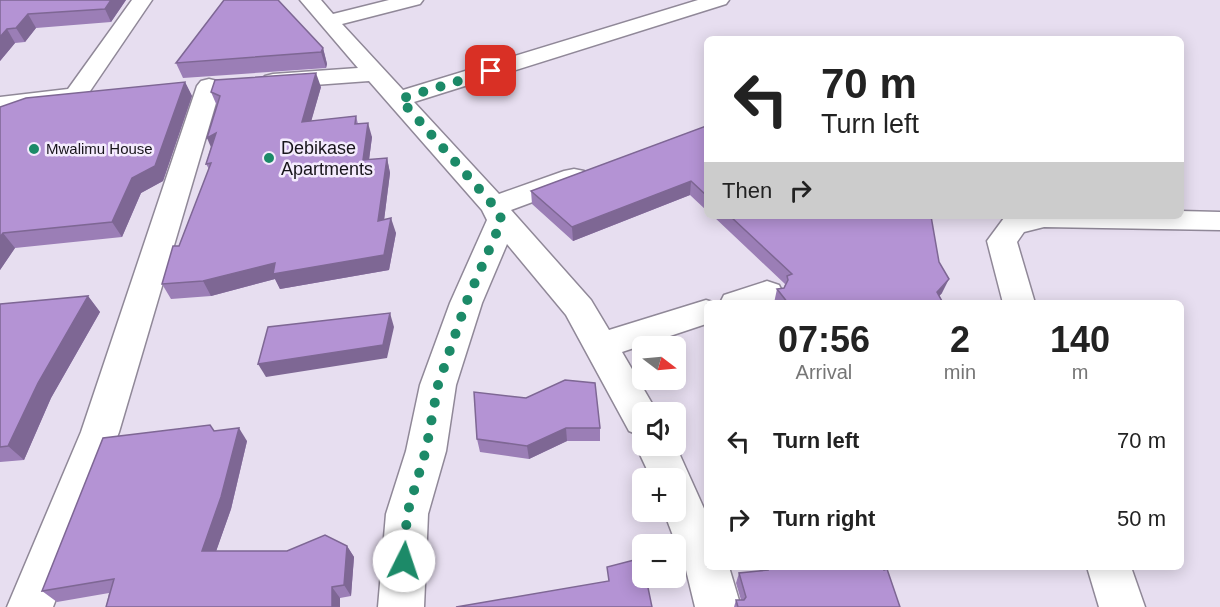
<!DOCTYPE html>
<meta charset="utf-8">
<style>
:root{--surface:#fff;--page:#f2f2f2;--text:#222;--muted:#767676}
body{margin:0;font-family:Helvetica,sans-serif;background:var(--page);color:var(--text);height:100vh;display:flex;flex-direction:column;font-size:22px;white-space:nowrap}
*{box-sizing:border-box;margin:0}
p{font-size:20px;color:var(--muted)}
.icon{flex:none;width:33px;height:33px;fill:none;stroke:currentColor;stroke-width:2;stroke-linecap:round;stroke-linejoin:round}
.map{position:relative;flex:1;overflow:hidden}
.drawer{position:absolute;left:704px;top:300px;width:480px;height:270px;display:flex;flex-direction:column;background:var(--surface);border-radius:9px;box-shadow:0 3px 15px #0003}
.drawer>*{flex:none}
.banner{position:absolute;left:704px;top:36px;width:480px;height:183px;border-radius:9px;box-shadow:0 3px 15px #0003;background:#fff;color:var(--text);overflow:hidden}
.needle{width:39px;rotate:106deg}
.controls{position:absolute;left:632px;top:336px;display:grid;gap:12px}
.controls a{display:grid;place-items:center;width:54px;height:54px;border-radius:9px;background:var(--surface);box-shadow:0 3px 15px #0003;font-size:30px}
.pin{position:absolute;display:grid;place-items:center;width:51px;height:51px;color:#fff;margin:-26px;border-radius:12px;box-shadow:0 3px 9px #0006}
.me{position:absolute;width:66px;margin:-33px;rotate:4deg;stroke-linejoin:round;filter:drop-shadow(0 0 4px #0008)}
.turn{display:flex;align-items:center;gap:21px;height:126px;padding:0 18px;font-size:27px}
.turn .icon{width:78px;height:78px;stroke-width:2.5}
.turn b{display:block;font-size:42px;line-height:51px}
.then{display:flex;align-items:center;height:57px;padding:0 18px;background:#0003;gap:12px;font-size:22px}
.eta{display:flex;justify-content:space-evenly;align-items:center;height:102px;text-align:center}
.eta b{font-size:36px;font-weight:700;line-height:42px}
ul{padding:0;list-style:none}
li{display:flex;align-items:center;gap:18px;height:78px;padding:0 18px}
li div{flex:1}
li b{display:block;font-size:22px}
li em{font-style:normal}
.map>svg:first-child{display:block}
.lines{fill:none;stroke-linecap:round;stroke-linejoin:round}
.minor-casing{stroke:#908898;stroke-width:3}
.minor{fill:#fff;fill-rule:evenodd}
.wall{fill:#9b7eb6}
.shaded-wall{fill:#7e6794}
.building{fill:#b493d4;stroke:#7e6794;stroke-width:1.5}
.route{stroke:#1c8a68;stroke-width:10;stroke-dasharray:0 18}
.poi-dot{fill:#1c8a68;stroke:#f4ebfd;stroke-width:2}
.labels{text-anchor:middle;stroke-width:5;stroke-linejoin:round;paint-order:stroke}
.far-poi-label{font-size:15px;fill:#18151b;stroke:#f4ebfd;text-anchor:start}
.poi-label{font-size:18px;fill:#18151b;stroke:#f4ebfd;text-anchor:start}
</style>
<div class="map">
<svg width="1220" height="607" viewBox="0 0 1220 607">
<rect width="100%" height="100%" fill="#e7def0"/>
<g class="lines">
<defs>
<g id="minor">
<path d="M132,0H152L84,100L0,111V97L68,89Z"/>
<path d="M300,0H321L333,14L389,0H423L420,4L342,24L403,90L698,0H729L726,4L414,102L499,194L564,171L574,169L584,171L588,177L584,183L511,210L591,300L609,330L706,300L716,303H706V324L622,352L657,412H642V446L675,444L706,513V567H729L741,607H695L686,570L664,512H675V478H651L636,446L641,436L629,431L566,315L507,244L482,303L456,385L446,451L428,514L424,607H378L386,514L406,451L420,385L450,303L487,220L482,210L369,81L273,88L265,86L261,81L265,76L273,74L358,68Z"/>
<path d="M209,79L217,81L221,86L119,432L53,607H7L81,432L197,86L201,81Z"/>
<path d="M1180,211L1220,212V230L1044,227L1024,232L1017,242L1035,303H1003L987,241L1004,218L1012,216H1180Z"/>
<path d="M767,281L779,285L783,293L779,301L720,303L724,295Z"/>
<path d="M1087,567H1131L1145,607H1099Z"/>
</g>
</defs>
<use href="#minor" class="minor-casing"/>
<use href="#minor" class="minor"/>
</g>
<g class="wall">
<path d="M0,0H126L111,22L36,28L25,42L15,43L0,61Z"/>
<path d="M323,48L327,64L326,68L183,78L176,63Z"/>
<path d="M185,82L192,96L163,181L141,193L122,237L15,248L0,270V107Z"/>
<path d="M321,87L311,121L356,116L358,124L372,137L369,160L387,158L390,173L384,220L396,233L389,270L280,289L275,279L211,296L171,299L162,284L179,246L209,169L206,164L211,147L217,106L211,92Z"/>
<path d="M706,126V210L690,195L573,241L532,204L531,191Z"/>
<path d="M713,216H931L942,293L939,296L943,303H774L777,289L784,288L785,284Z"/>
<path d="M88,296L100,312L51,398L24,460L0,462V304Z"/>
<path d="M474,392L600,428V441H567L529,459L480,452L477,439Z"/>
<path d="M214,431L247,441L231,509L216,551H287L347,546L354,557L351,596L340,598V607H106L109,593L57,602L42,591Z"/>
<path d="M758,567H883L900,607H734L736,600H741L736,583L739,573L760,571Z"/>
</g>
<g class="shaded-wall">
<path d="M111,0H126L111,22L105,9Z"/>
<path d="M28,14L36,28L25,42L16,28Z"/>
<path d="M7,29L15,43L0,61V37Z"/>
<path d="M323,48L327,64L326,68L321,52Z"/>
<path d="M316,73L321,87L307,136L302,122Z"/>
<path d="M185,82L192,96L163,181L141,193L122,237L112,222L132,178Z"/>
<path d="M368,123L372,137L367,175L363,160Z"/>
<path d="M216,133L213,152L207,138Z"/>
<path d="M387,158L390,173L382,236L378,221Z"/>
<path d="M691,181L690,195L573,241L572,227Z"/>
<path d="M391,218L396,233L389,270L280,289L275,279L211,296L203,281Z"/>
<path d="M3,233L15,248L0,270V237Z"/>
<path d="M949,279L942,293L933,303L937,292Z"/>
<path d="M88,296L100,312L51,398L24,460L8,446L38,383Z"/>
<path d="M390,313L394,327L387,358L266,377L258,364Z"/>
<path d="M239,428L247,441L231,509L212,563L202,551Z"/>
<path d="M566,428L567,441L529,459L527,446Z"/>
<path d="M347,546L354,557L351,596L344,585Z"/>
<path d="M332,587L340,598V607H332Z"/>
</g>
<g class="building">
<path d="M0,0H111L105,9L28,14L16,28L7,29L0,37Z"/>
<path d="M224,0H278L323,48L321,52L176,63Z"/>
<path d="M316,73L302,122L356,116L355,124L368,123L363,160L387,158L378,221L391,218L384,255L273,274L275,263L203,281L162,284L173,246H179L211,163L206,164L216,133L207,138L220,96L211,92L215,80Z"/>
<path d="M185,82L155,166L132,178L112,222L3,233L0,237V107L26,98Z"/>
<path d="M706,126V195L691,181L572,227L531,191Z"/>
<path d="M730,216H931L939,262L949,279L937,292L943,303H788L777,289L784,288L788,280L787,276L792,274Z"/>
<path d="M88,296L38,383L8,446L0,447V304Z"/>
<path d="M390,313L383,345L258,364L268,327Z"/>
<path d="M565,380L595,383L600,428H566L527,446L477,439L474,392L526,398Z"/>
<path d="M210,425L214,431L239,428L221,497L202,551H287L325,535L347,546L344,585L332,587V607H106L114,579L42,591L103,438Z"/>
<path d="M642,558V578H646L652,607H456L609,581L607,567Z"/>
<path d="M767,567H883L884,570L887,569L900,607H738L736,600H744L746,597L739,573L768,570Z"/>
</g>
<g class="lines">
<path class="route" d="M404,561L407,514L426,450L438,385L466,303L502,220L494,206L400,99L491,71"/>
</g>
<g class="poi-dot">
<circle cx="34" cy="149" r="6"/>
<circle cx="269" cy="158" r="6"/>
</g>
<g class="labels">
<g class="far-poi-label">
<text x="46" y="154">Mwalimu House</text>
</g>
<g class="poi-label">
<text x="281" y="154">Debikase<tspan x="281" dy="21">Apartments</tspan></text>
</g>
</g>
</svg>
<div class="controls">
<a><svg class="needle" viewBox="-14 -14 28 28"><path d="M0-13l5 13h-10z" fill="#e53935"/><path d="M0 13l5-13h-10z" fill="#767676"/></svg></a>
<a><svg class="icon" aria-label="sound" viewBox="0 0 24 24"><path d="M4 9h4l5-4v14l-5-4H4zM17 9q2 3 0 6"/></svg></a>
<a>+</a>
<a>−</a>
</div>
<div class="pin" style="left:491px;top:71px;background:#d93025"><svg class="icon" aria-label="arrive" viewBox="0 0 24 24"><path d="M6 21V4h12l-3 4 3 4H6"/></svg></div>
<svg class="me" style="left:404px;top:561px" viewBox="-20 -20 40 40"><circle r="19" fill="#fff"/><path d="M0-13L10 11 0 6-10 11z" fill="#1c8a68"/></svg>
<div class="banner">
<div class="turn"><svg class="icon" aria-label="left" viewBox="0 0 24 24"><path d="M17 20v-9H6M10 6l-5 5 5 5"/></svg><div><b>70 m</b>Turn left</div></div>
<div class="then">Then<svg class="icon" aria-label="right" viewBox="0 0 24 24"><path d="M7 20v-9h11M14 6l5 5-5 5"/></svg></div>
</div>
<section class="drawer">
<div class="eta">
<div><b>07:56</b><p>Arrival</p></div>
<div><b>2</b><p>min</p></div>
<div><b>140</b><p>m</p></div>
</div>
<ul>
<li><svg class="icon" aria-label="left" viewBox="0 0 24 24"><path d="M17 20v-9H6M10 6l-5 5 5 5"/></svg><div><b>Turn left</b></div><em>70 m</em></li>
<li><svg class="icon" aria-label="right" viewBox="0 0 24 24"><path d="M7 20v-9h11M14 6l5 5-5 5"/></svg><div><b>Turn right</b></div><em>50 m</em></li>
</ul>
</section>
</div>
